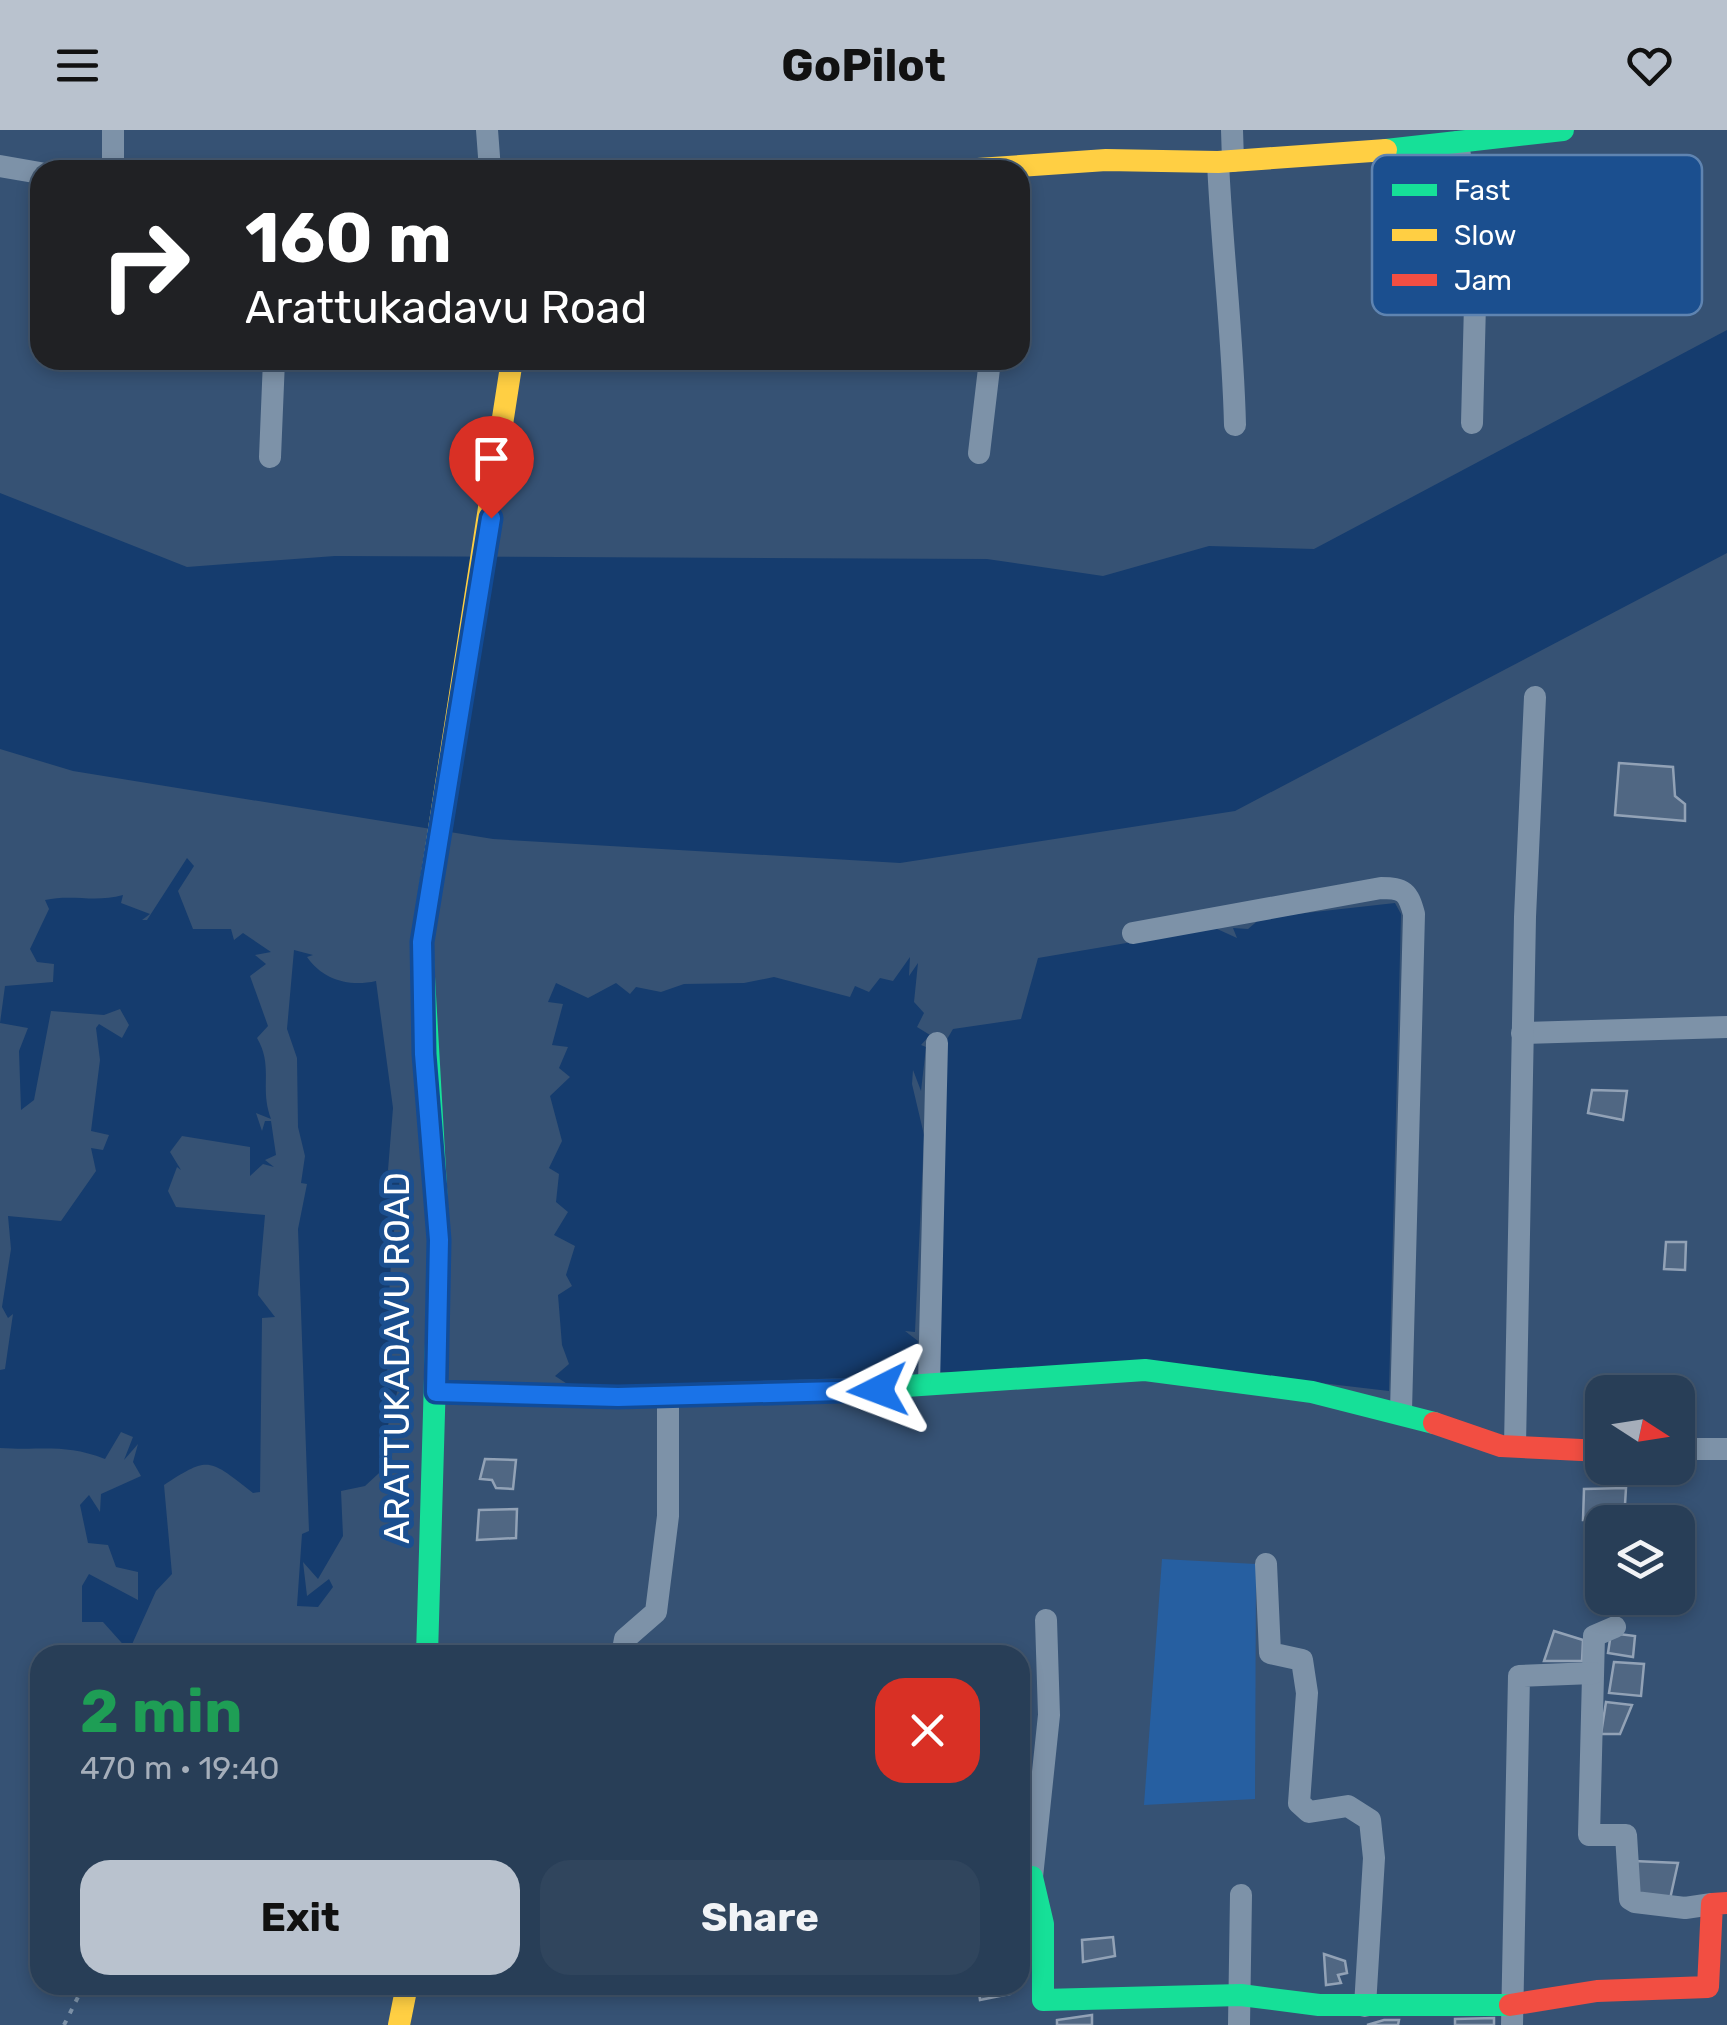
<!DOCTYPE html>
<meta charset="utf-8">
<style>
:root{--surface:#283e57;--page:#30455d;--text:#f1f3f6;--muted:#a5aeba;--line:#44576d;--accent:#b9c2ce}
body{margin:0;font-family:Rubik,sans-serif;background:var(--page);color:var(--text);height:100vh;display:flex;flex-direction:column;font-size:38px;white-space:nowrap}
*{box-sizing:border-box;margin:0}
p{font-size:32px;color:var(--muted)}
.icon{flex:none;width:55px;height:55px;fill:none;stroke:currentColor;stroke-width:2;stroke-linecap:round;stroke-linejoin:round}
.map{position:relative;flex:1;overflow:hidden}
.details{position:absolute;left:30px;top:1515px;width:1000px;height:350px;display:flex;flex-direction:column;background:var(--surface);border-radius:30px;box-shadow:0 5px 15px #0003,0 0 0 2px var(--line)}
.details>*{flex:none}
.guide{position:absolute;left:30px;top:30px;width:1000px;height:210px;border-radius:30px;box-shadow:0 5px 15px #0003,0 0 0 2px var(--line);background:#202124;color:#fff;overflow:hidden}
.needle{width:65px;rotate:102deg}
.controls{position:absolute;left:1585px;top:1245px;display:grid;gap:20px}
.controls a{display:grid;place-items:center;width:110px;height:110px;border-radius:20px;background:var(--surface);box-shadow:0 5px 15px #0003,0 0 0 2px var(--line);font-size:50px}
.pin{position:absolute;display:grid;place-items:center;width:85px;height:85px;color:#fff;margin:-102px -42px;border-radius:50% 50% 50% 0;rotate:-45deg;box-shadow:0 0 10px #0007}
.pin .icon{rotate:45deg}
.me{position:absolute;width:110px;margin:-55px;rotate:267deg;stroke-linejoin:round;filter:drop-shadow(0 0 8px #0008)}
.turn{display:flex;align-items:center;gap:35px;height:210px;padding:0 50px;font-size:45px}
.turn .icon{width:130px;height:130px;stroke-width:2.5}
.turn b{display:block;font-size:70px;line-height:85px}
.round{display:grid;place-items:center;flex:none;width:105px;height:105px;border-radius:30px;background:var(--page)}
.headline{display:flex;align-items:center;justify-content:space-between;height:170px;padding:0 50px}
h1{font-size:60px;font-weight:700;line-height:75px;color:#1e9e55}
.primary-button{display:flex;gap:20px;margin-top:auto;padding:20px 50px}
.primary-button a{flex:1;height:115px;border-radius:30px;background:var(--accent);color:#111;font-size:40px;font-weight:700;line-height:115px;text-align:center}
.primary-button a+a{background:var(--page);color:var(--text)}
header{display:flex;justify-content:space-between;align-items:center;height:130px;padding:0 50px;background:var(--accent);color:#111;font-size:45px;font-weight:700}
.map>svg:first-child{display:block}
.green{fill:#265fa1}
.water{fill:#153c6e}
.building{fill:#506783;stroke:#92a2b6;stroke-width:2.5}
.lines{fill:none;stroke-linecap:round;stroke-linejoin:round}
.path{stroke:#7d92a8;stroke-width:4;stroke-dasharray:5 8;stroke-linecap:butt}
.street{stroke:#7d92a8;stroke-width:22}
.fast{stroke:#16e098;stroke-width:22}
.slow{stroke:#ffcf43;stroke-width:22}
.jam{stroke:#f24e42;stroke-width:22}
.route-casing{stroke:#114b97;stroke-width:25}
.route{stroke:#1a73e8;stroke-width:18}
.labels{text-anchor:middle;stroke-width:10;stroke-linejoin:round;paint-order:stroke}
.street-label{font-size:35px;fill:#fff;stroke:#1b4f8f}
.key{fill:#1b4f8f;stroke:#5f84b1;stroke-width:2.5}
.key-label{font-size:28px;fill:#fff}
</style>
<header><svg class="icon" aria-label="menu" viewBox="0 0 24 24"><path d="M4 6h16M4 12h16M4 18h16"/></svg>GoPilot<svg class="icon" aria-label="heart" viewBox="0 0 24 24"><path d="M12 20l-8-8c-3-5 5-10 8-4 3-6 11-1 8 4z"/></svg></header>
<div class="map">
<svg width="1727" height="1895" viewBox="0 0 1727 1895">
<rect width="100%" height="100%" fill="#365274"/>
<path class="green" d="M1162,1429L1256,1434L1255,1669L1144,1675Z"/>
<g class="water">
<path d="M1727,200V423L1235,681L900,733L493,709L73,641L0,619V363L187,437L335,426L987,429L1103,446L1209,416L1314,419Z"/>
<path d="M187,728L194,736L178,761L193,799H231L234,810L243,803L271,822L255,825L266,834L250,846L268,896L257,908C274,937 259,957 271,989L256,983L262,1001L265,991H271L276,1025L265,1030L274,1037L263,1034L250,1046V1017L182,1006L170,1022L181,1040L177,1037L168,1061L176,1077L265,1085L258,1165L275,1187L262,1188L260,1362L253,1363C208,1328 209,1326 164,1355L172,1444L156,1461L129,1521L103,1492H82V1456L89,1444L138,1470V1442L116,1437L108,1415L88,1413L80,1375L89,1365L100,1382L101,1364L141,1346L133,1332L138,1314L124,1330L133,1307L121,1302L105,1329C63,1313 42,1321 0,1318V1240L5,1239L13,1184L8,1188L2,1177L11,1119L8,1086L61,1091L96,1041L91,1018L103,1020L109,1005L91,1001L100,930L96,898L99,894L122,908L129,895L120,879L104,885L51,881L34,970L21,980L19,921L28,898L0,893L5,856L53,852L54,834L37,832L30,819L49,779L45,770C73,764 95,773 123,765L121,773L150,784L142,790H147Z"/>
<path d="M1395,773L1401,784L1389,1261L1218,1241L937,1242L939,923L953,899L1021,889L1038,828L1215,798L1237,808L1233,798L1248,799L1261,788Z"/>
<path d="M294,820L313,825L307,827C323,850 349,857 376,851L393,978L388,1040L400,1046C397,1082 382,1184 393,1207L388,1213L387,1254L398,1259L380,1324L391,1332L365,1356L341,1361L343,1406L318,1449L303,1432L307,1466L329,1449L333,1457L318,1477L297,1476L302,1404L309,1401L298,1099L307,1054L301,1053L305,1026L298,997L297,928L287,899Z"/>
<path d="M910,827L909,846L918,833L914,872L924,883L917,897L930,905L921,915L926,917L921,961L913,940L912,954L924,1005L915,1202L905,1201L918,1211L911,1246L572,1257L555,1246L569,1234L562,1215L558,1165L572,1156L566,1145L575,1116L554,1105L568,1082L556,1072L559,1044L549,1038L562,1011L550,966L570,947L559,938L568,917L552,915L563,874L548,872L556,853L588,868L616,853L630,864L636,857L661,862L684,854L744,853L774,847L850,867L855,856L869,862L880,848L893,851Z"/>
</g>
<g class="building">
<path d="M1619,633L1673,637L1675,666L1685,674V691L1615,685Z"/>
<path d="M1592,960L1627,961L1623,990L1588,983Z"/>
<path d="M1666,1112H1686L1685,1140L1664,1139Z"/>
<path d="M1632,1258V1262H1607V1259Z"/>
<path d="M485,1329L516,1330L513,1359L496,1358L492,1350L480,1349Z"/>
<path d="M1626,1358L1624,1391L1583,1390L1584,1359Z"/>
<path d="M517,1379L516,1408L477,1410L479,1380Z"/>
<path d="M1554,1501L1583,1510L1582,1531H1544Z"/>
<path d="M1611,1503L1635,1506L1633,1527L1608,1523Z"/>
<path d="M1614,1532L1644,1534L1641,1566L1609,1563Z"/>
<path d="M1606,1572L1632,1575L1620,1604H1601Z"/>
<path d="M1634,1731L1678,1733L1670,1769L1636,1766Z"/>
<path d="M1113,1807L1115,1826L1083,1832L1082,1810Z"/>
<path d="M1324,1824L1345,1831L1347,1843L1338,1845L1341,1853L1326,1855Z"/>
<path d="M978,1855H1010V1864L980,1870Z"/>
<path d="M1092,1885V1895H1057V1890Z"/>
<path d="M1494,1888V1895H1455V1889Z"/>
<path d="M1384,1890H1399L1398,1895H1367Z"/>
</g>
<g class="lines">
<path class="path" d="M64,1895L84,1855"/>
<g class="street">
<path d="M113,0V40"/>
<path d="M487,0L490,40"/>
<path d="M1232,0L1233,31"/>
<path d="M1458,12L1476,134L1472,293"/>
<path d="M1218,32C1222,121 1233,207 1235,295"/>
<path d="M0,36L40,43"/>
<path d="M979,323L990,230"/>
<path d="M270,327L274,230"/>
<path d="M1133,803L1381,758C1404,758 1408,762 1414,784L1401,1281"/>
<path d="M1522,903L1727,897"/>
<path d="M929,1254L937,913"/>
<path d="M1515,1316L1525,787L1535,567"/>
<path d="M1678,1319H1727"/>
<path d="M1266,1434L1270,1523L1302,1530L1307,1563L1299,1673L1309,1682L1348,1676L1370,1690L1374,1728L1365,1876"/>
<path d="M1615,1497L1594,1506L1589,1705H1626L1630,1769L1635,1772L1685,1778L1712,1774"/>
<path d="M622,1525L625,1509L656,1482L668,1386V1266"/>
<path d="M1032,1747L1049,1585L1046,1490"/>
<path d="M1239,1895L1241,1765"/>
<path d="M1512,1895L1519,1546L1593,1543"/>
</g>
<g class="fast">
<path d="M1386,20L1563,0"/>
<path d="M832,1261L1145,1240L1312,1262L1434,1293"/>
<path d="M427,1525L439,1110L422,812L432,744"/>
<path d="M1020,1748L1032,1747L1043,1794V1870L1241,1865L1319,1875H1510"/>
</g>
<g class="slow">
<path d="M963,40L1106,30L1218,32L1386,20"/>
<path d="M432,744L512,230"/>
<path d="M436,1262L618,1267L832,1261"/>
<path d="M399,1895L407,1855"/>
</g>
<g class="jam">
<path d="M1434,1293L1501,1316L1602,1321"/>
<path d="M1510,1875L1597,1861L1708,1857L1712,1774L1727,1773"/>
</g>
</g>
<g class="lines">
<defs>
<path id="route" d="M491,388L422,812L424,924L439,1110L436,1262L618,1267L878,1260"/>
</defs>
<use href="#route" class="route-casing"/>
<use href="#route" class="route"/>
</g>
<g class="labels">
<g class="street-label">
<text transform="translate(397 1228) rotate(-90)" y="12">ARATTUKADAVU ROAD</text>
</g>
</g>
<rect x="1372" y="25" width="330" height="160" rx="15" class="key"/>
<rect x="1392" y="54" width="45" height="12" fill="#16e098"/>
<rect x="1392" y="99" width="45" height="12" fill="#ffcf43"/>
<rect x="1392" y="144" width="45" height="12" fill="#f24e42"/>
<g class="key-label">
<text x="1454" y="70">Fast</text>
<text x="1454" y="115">Slow</text>
<text x="1454" y="160">Jam</text>
</g>
</svg>
<div class="controls">
<a><svg class="needle" viewBox="-14 -14 28 28"><path d="M0-13l5 13h-10z" fill="#e53935"/><path d="M0 13l5-13h-10z" fill="#a5aeba"/></svg></a>
<a><svg class="icon" aria-label="layers" viewBox="0 0 24 24"><path d="M12 4l9 5-9 5-9-5zM3 14l9 5 9-5"/></svg></a>
</div>
<div class="pin" style="left:491px;top:388px;background:#d93025"><svg class="icon" aria-label="arrive" viewBox="0 0 24 24"><path d="M6 21V4h12l-3 4 3 4H6"/></svg></div>
<svg class="me" style="left:878px;top:1260px" viewBox="-20 -20 40 40"><path d="M0-17L14 15 0 8-14 15z" fill="#1a73e8" stroke="#fff" stroke-width="4"/></svg>
<div class="guide">
<div class="turn"><svg class="icon" aria-label="right" viewBox="0 0 24 24"><path d="M7 20v-9h11M14 6l5 5-5 5"/></svg><div><b>160 m</b>Arattukadavu Road</div></div>
</div>
<section class="details">
<div class="headline"><div><h1>2 min</h1><p>470 m · 19:40</p></div><a class="round" style="background:#d93025;color:#fff"><svg class="icon" aria-label="close" viewBox="0 0 24 24"><path d="M6 6l12 12M18 6L6 18"/></svg></a></div>
<div class="primary-button"><a>Exit</a><a>Share</a></div>
</section>
</div>
